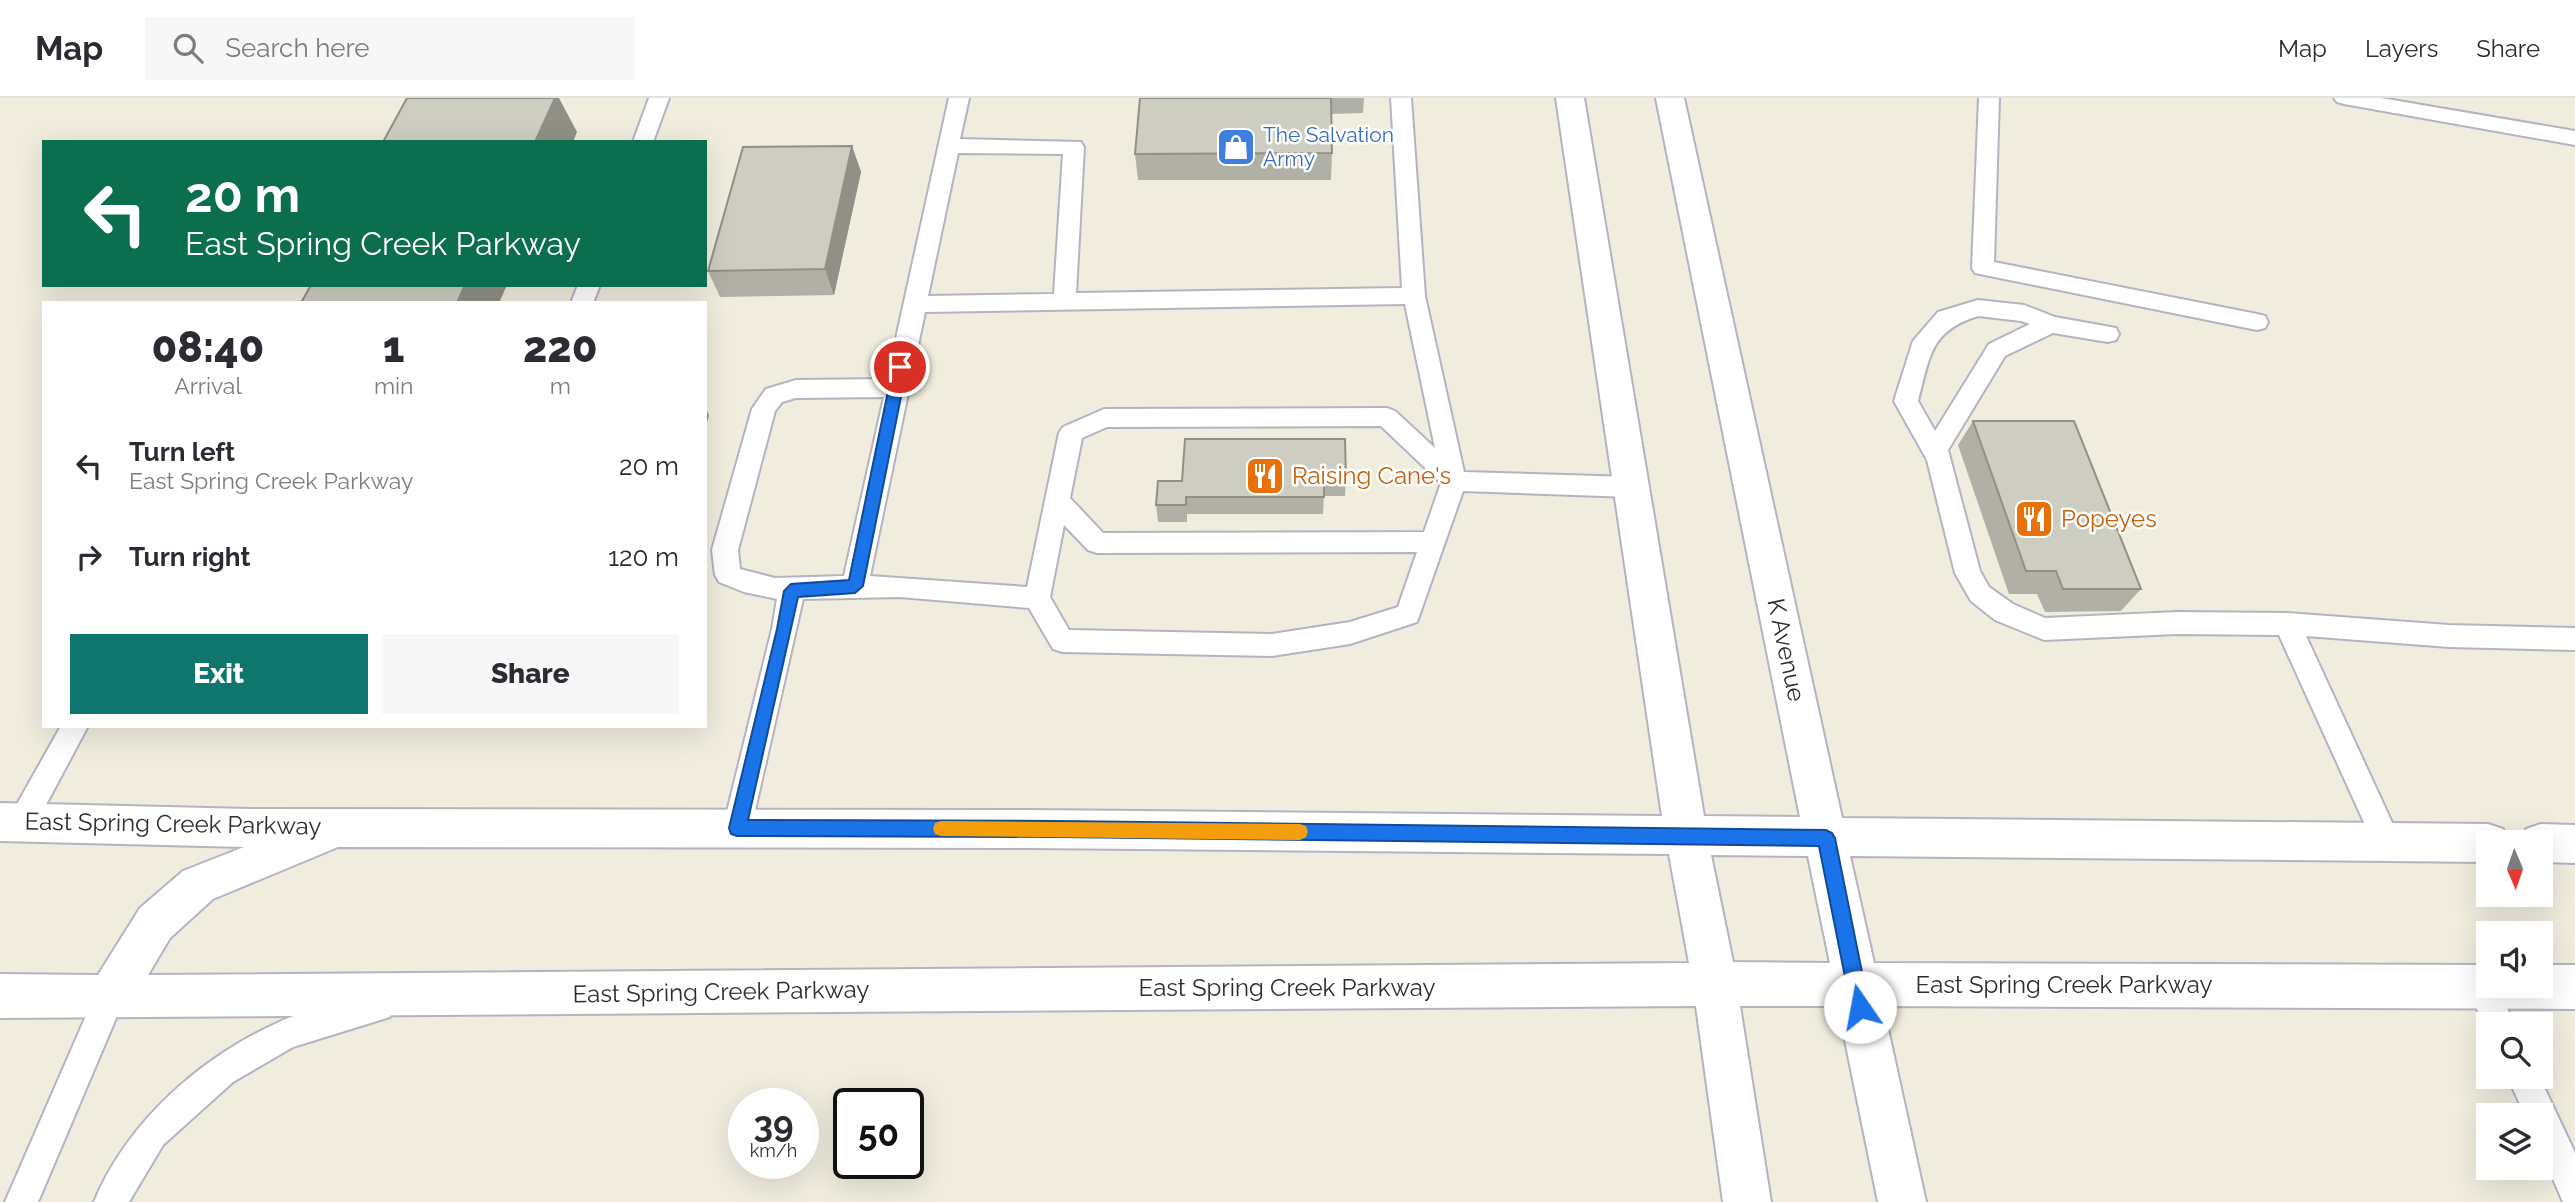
<!DOCTYPE html>
<style>
:root{--surface:#fff;--page:#f7f7f7;--text:#2b2b33;--muted:#7c7c81;--line:#e1e1e2;--accent:#0f766e}
body{margin:0;font-family:Raleway,sans-serif;background:var(--page);color:var(--text);height:100vh;display:flex;flex-direction:column;font-size:26px;white-space:nowrap}
*{box-sizing:border-box;margin:0}
p{font-size:23px;color:var(--muted)}
.icon{flex:none;width:38px;height:38px;fill:none;stroke:currentColor;stroke-width:2;stroke-linecap:round;stroke-linejoin:round}
.map{position:relative;flex:1;overflow:hidden}
.details{position:absolute;left:42px;top:203px;width:665px;height:427px;display:flex;flex-direction:column;background:var(--surface);border-radius:0px;box-shadow:0 7px 28px #0002}
.details>*{flex:none}
.guide{position:absolute;left:42px;top:42px;width:665px;height:147px;border-radius:0px;box-shadow:0 7px 28px #0002;background:#0b6e4f;color:#fff;overflow:hidden}
.needle{width:46px;rotate:178deg}
.tools{position:absolute;left:2476px;top:732px;display:grid;gap:14px}
.tools a{display:grid;place-items:center;width:77px;height:77px;border-radius:0px;background:var(--surface);box-shadow:0 7px 28px #0002;font-size:35px}
.speed{position:absolute;left:728px;top:990px;display:flex;gap:14px;font-size:35px;font-weight:700;text-align:center}
.speed>*{display:grid;place-content:center;width:91px;height:91px;border-radius:50%;background:var(--surface);box-shadow:0 7px 28px #0002;line-height:1}
.speed small{font-size:18px;font-weight:400}
.speed .limit{border:4px solid #111;border-radius:10px;background:#fff;color:#111}
.pin{position:absolute;display:grid;place-items:center;width:60px;height:60px;color:#fff;margin:-30px;border:4px solid #fff;border-radius:50%;box-shadow:0 2px 7px #0007}
.me{position:absolute;width:77px;margin:-38px;rotate:348deg;stroke-linejoin:round;filter:drop-shadow(0 0 5px #0008)}
.turn{display:flex;align-items:center;gap:24px;height:147px;padding:0 28px;font-size:32px}
.turn .icon{width:91px;height:91px;stroke-width:2.5}
.turn b{display:block;font-size:49px;line-height:60px}
.eta{display:flex;justify-content:space-evenly;align-items:center;height:119px;text-align:center}
.eta b{font-size:42px;font-weight:800;line-height:49px}
.primary-button{display:flex;gap:14px;margin-top:auto;padding:14px 28px}
.primary-button a{flex:1;height:80px;border-radius:0px;background:var(--accent);color:#fff;font-size:28px;font-weight:800;line-height:80px;text-align:center}
.primary-button a+a{background:var(--page);color:var(--text)}
ul{padding:0;list-style:none}
li{display:flex;align-items:center;gap:21px;height:91px;padding:0 28px}
li div{flex:1}
li b{display:block;font-size:26px}
li em{font-style:normal}
header{display:flex;align-items:center;gap:42px;box-sizing:border-box;height:98px;padding:0 35px;background:var(--surface);border-bottom:2px solid var(--line)}
header strong{font-size:33px}
nav{display:flex;gap:38px;margin-inline-start:auto;font-size:24px}
.search{width:490px;height:63px;background:var(--page);display:flex;align-items:center;gap:18px;box-sizing:border-box;padding:0 24px;border-radius:0px;color:var(--muted);font-size:26px}
.map>svg:first-child{display:block}
.lines{fill:none;stroke-linecap:round;stroke-linejoin:round}
.lane-casing{stroke:#b4b3c2;stroke-width:4}
.secondary-casing{stroke:#b4b3c2;stroke-width:4}
.lane{fill:#fff;fill-rule:evenodd}
.secondary{fill:#fff;fill-rule:evenodd}
.wall{fill:#b1b0a6}
.shaded-wall{fill:#909087}
.building{fill:#cecdc1;stroke:#909087;stroke-width:2}
.route{fill:#1a73e8;stroke:#114b97;stroke-width:2}
.slow{fill:#f59e0b}
.labels{text-anchor:middle;stroke-width:5;stroke-linejoin:round;paint-order:stroke}
.far-shop-label{font-size:21px;fill:#366cbe;stroke:#fff;text-anchor:start}
.food-label{font-size:24px;fill:#c56008;stroke:#fff;text-anchor:start}
.street-label{font-size:24px;fill:#2d2d2d;stroke:#fff}
</style>
<header>
<strong>Map</strong>
<div class="search"><svg class="icon" aria-label="search" viewBox="0 0 24 24"><circle cx="10" cy="10" r="6"/><path d="M15 15l6 6"/></svg>Search here</div>
<nav><a>Map</a><a>Layers</a><a>Share</a></nav>
</header>
<div class="map">
<svg width="2575" height="1104" viewBox="0 0 2575 1104">
<rect width="100%" height="100%" fill="#f0eddf"/>
<g class="lines">
<defs>
<g id="lane">
<path d="M649,0H669L653,44H633Z"/>
<path d="M949,0H969L960,41L1081,44L1084,49L1076,195L1402,190L1391,0H1411L1425,198L1464,374L1631,379L1640,382L1643,389L1640,396L1631,399L1463,393L1417,524L1350,546L1272,558L1062,554L1053,551L1029,510L900,499L803,501L751,730L747,739L737,743L727,739L723,730L772,531L777,501L744,494L719,484L715,477L712,452L752,311L766,291L796,282L887,281ZM958,55L1063,56L1054,196L928,198ZM1405,206L1435,350L1395,313L1387,310L1104,311L1063,329L1059,335L1027,489L870,478L925,214ZM884,299L844,478L775,480L740,471L738,452L775,313L782,304L796,300ZM1381,328L1441,385L1424,434L1103,435L1070,400L1082,340L1107,329ZM1064,427L1088,452L1097,455L1417,454L1398,509L1350,524L1272,536L1069,532L1050,499Z"/>
<path d="M1979,0H1999L1994,164L2257,216L2265,218L2268,224L2265,230L2257,232L1975,175L1972,170Z"/>
<path d="M2334,0H2381L2575,33V47L2344,6L2337,4Z"/>
<path d="M578,187H600L593,205H571Z"/>
<path d="M1978,202L2024,207L2055,219L2116,230L2119,236L2116,242L2108,244L2053,235L2005,258L1948,352L1980,473L1989,489L2013,506L2045,520L2177,514L2287,515L2449,527L2575,530V552L2449,549L2306,538L2401,744L2397,753L2387,757L2377,753L2279,537L2177,536L2044,542L1995,522L1971,503L1955,475L1927,362L1894,303L1913,243L1938,214ZM1978,218L2021,223L2030,226L1989,246L1935,333L1918,303C1930,258 1930,233 1978,218Z"/>
<path d="M61,628H88L32,733L22,737L12,733L8,724L12,715Z"/>
<path d="M2483,875L2488,877V887H2497L2514,926H2488V937L2468,890L2472,880Z"/>
<path d="M110,884L121,888L125,899L38,1104H5L99,888Z"/>
<path d="M379,893L390,897L394,908L390,919L293,949L233,984L163,1047L129,1104H94C127,1024 200,960 277,925C308,910 346,903 379,893Z"/>
<path d="M2507,978H2539L2575,1055V1104H2563L2541,1053V1017H2525Z"/>
</g>
<g id="secondary">
<path d="M1556,0H1584L1704,718L1800,719L1656,0H1684L1842,720L2488,726L2503,731L2508,744H2488V764L1850,758L1874,865L2488,867V887H2541V867H2575V911L1883,908L1926,1104H1878L1838,908H1740L1771,1104H1723L1696,908L0,920V876L98,877L140,810L183,773L244,749L0,743V705L250,711L1030,712L1662,718ZM338,749L1030,750L1669,756L1689,865L148,877L170,840L213,801ZM1711,757L1808,758L1830,865L1733,864Z"/>
<path d="M2541,726L2575,727V765L2541,764V744H2521L2526,731Z"/>
</g>
</defs>
<use href="#lane" class="lane-casing"/>
<use href="#secondary" class="secondary-casing"/>
<use href="#lane" class="lane"/>
<use href="#secondary" class="secondary"/>
</g>
<g class="wall">
<path d="M1140,0H1364L1363,15L1331,16L1332,55L1331,82H1138L1135,56Z"/>
<path d="M852,48L861,74L834,197L720,199L708,173Z"/>
<path d="M1973,323L2141,491L2121,513L2045,514L2037,496H2009L1958,347Z"/>
<path d="M1346,381L1345,398H1324L1323,416H1187V424H1158L1156,407L1182,383Z"/>
</g>
<g class="shaded-wall">
<path d="M555,0H559L577,34L573,44H535Z"/>
<path d="M852,48L861,74L834,197L825,171Z"/>
<path d="M465,187H507L499,205H457Z"/>
<path d="M705,309L709,317L705,333Z"/>
</g>
<g class="building">
<path d="M407,0H555L535,44H383Z"/>
<path d="M1140,0H1331L1332,55L1135,56Z"/>
<path d="M852,48L825,171L708,173L743,49Z"/>
<path d="M311,187H465L457,205H301Z"/>
<path d="M1973,323H2074L2141,491H2063L2056,473H2026Z"/>
<path d="M1185,341H1345L1346,381H1324V399H1186V407H1156L1158,383H1182Z"/>
</g>
<path class="route" d="M900,264L907,269L863,488L855,495L798,499L748,722L1057,723L1826,732L1832,735L1835,740L1869,909L1867,915L1860,918L1854,915L1851,909L1819,748L1057,739L737,738L731,736L729,730L777,531L784,493L791,486L849,482L893,269Z"/>
<path class="slow" d="M941,723L1300,726L1306,728L1308,734L1306,739L1300,742L941,738L935,736L933,731L935,725Z"/>
<defs>
<symbol id="shop-square" viewBox="-11 -11 22 22"><rect x="-9" y="-9" width="18" height="18" rx="4" fill="#3f7fe0" stroke="#fff"/><path d="M-5-2.5h2.3a2.7 3.5 0 0 1 5.4 0H5L5.5 6h-11ZM-1.5-2.5h3a1.5 2.3 0 0 0-3 0Z" fill="#fff"/></symbol>
<symbol id="restaurant-square" viewBox="-11 -11 22 22"><rect x="-9" y="-9" width="18" height="18" rx="4" fill="#e8710a" stroke="#fff"/><path d="M-5-6h1v4h1v-4h1v4h1v-4h1v5L-1.5 .5V6h-2V.5L-5-1ZM5-6V6H3V1.5H1.5Q1.5-4 5-6Z" fill="#fff"/></symbol>
</defs>
<g fill-rule="evenodd">
<use href="#shop-square" x="1214" y="27" width="44" height="44"/>
<use href="#restaurant-square" x="1243" y="356" width="44" height="44"/>
<use href="#restaurant-square" x="2012" y="399" width="44" height="44"/>
</g>
<g class="labels">
<g class="far-shop-label">
<text x="1263" y="44">The Salvation<tspan x="1263" dy="24">Army</tspan></text>
</g>
<g class="food-label">
<text x="1292" y="386">Raising Cane's</text>
<text x="2061" y="429">Popeyes</text>
</g>
<g class="street-label">
<text transform="translate(1786 552) rotate(78)" y="8">K Avenue</text>
<text transform="translate(173 726) rotate(1)" y="8">East Spring Creek Parkway</text>
<text x="2064" y="895">East Spring Creek Parkway</text>
<text x="1287" y="898">East Spring Creek Parkway</text>
<text transform="translate(721 894) rotate(-1)" y="8">East Spring Creek Parkway</text>
</g>
</g>
</svg>
<div class="tools">
<a><svg class="needle" viewBox="-14 -14 28 28"><path d="M0-13l5 13h-10z" fill="#e53935"/><path d="M0 13l5-13h-10z" fill="#7c7c81"/></svg></a>
<a><svg class="icon" aria-label="sound" viewBox="0 0 24 24"><path d="M4 9h4l5-4v14l-5-4H4zM17 9q2 3 0 6"/></svg></a>
<a><svg class="icon" aria-label="search" viewBox="0 0 24 24"><circle cx="10" cy="10" r="6"/><path d="M15 15l6 6"/></svg></a>
<a><svg class="icon" aria-label="layers" viewBox="0 0 24 24"><path d="M12 4l9 5-9 5-9-5zM3 14l9 5 9-5"/></svg></a>
</div>
<div class="speed"><div>39<small>km/h</small></div><div class="limit">50</div></div>
<div class="pin" style="left:900px;top:269px;background:#d93025"><svg class="icon" aria-label="arrive" viewBox="0 0 24 24"><path d="M6 21V4h12l-3 4 3 4H6"/></svg></div>
<svg class="me" style="left:1860px;top:909px" viewBox="-20 -20 40 40"><circle r="19" fill="#fff"/><path d="M0-13L10 11 0 6-10 11z" fill="#1a73e8"/></svg>
<div class="guide">
<div class="turn"><svg class="icon" aria-label="left" viewBox="0 0 24 24"><path d="M17 20v-9H6M10 6l-5 5 5 5"/></svg><div><b>20 m</b>East Spring Creek Parkway</div></div>
</div>
<section class="details">
<div class="eta">
<div><b>08:40</b><p>Arrival</p></div>
<div><b>1</b><p>min</p></div>
<div><b>220</b><p>m</p></div>
</div>
<ul>
<li><svg class="icon" aria-label="left" viewBox="0 0 24 24"><path d="M17 20v-9H6M10 6l-5 5 5 5"/></svg><div><b>Turn left</b><p>East Spring Creek Parkway</p></div><em>20 m</em></li>
<li><svg class="icon" aria-label="right" viewBox="0 0 24 24"><path d="M7 20v-9h11M14 6l5 5-5 5"/></svg><div><b>Turn right</b></div><em>120 m</em></li>
</ul>
<div class="primary-button"><a>Exit</a><a>Share</a></div>
</section>
</div>
